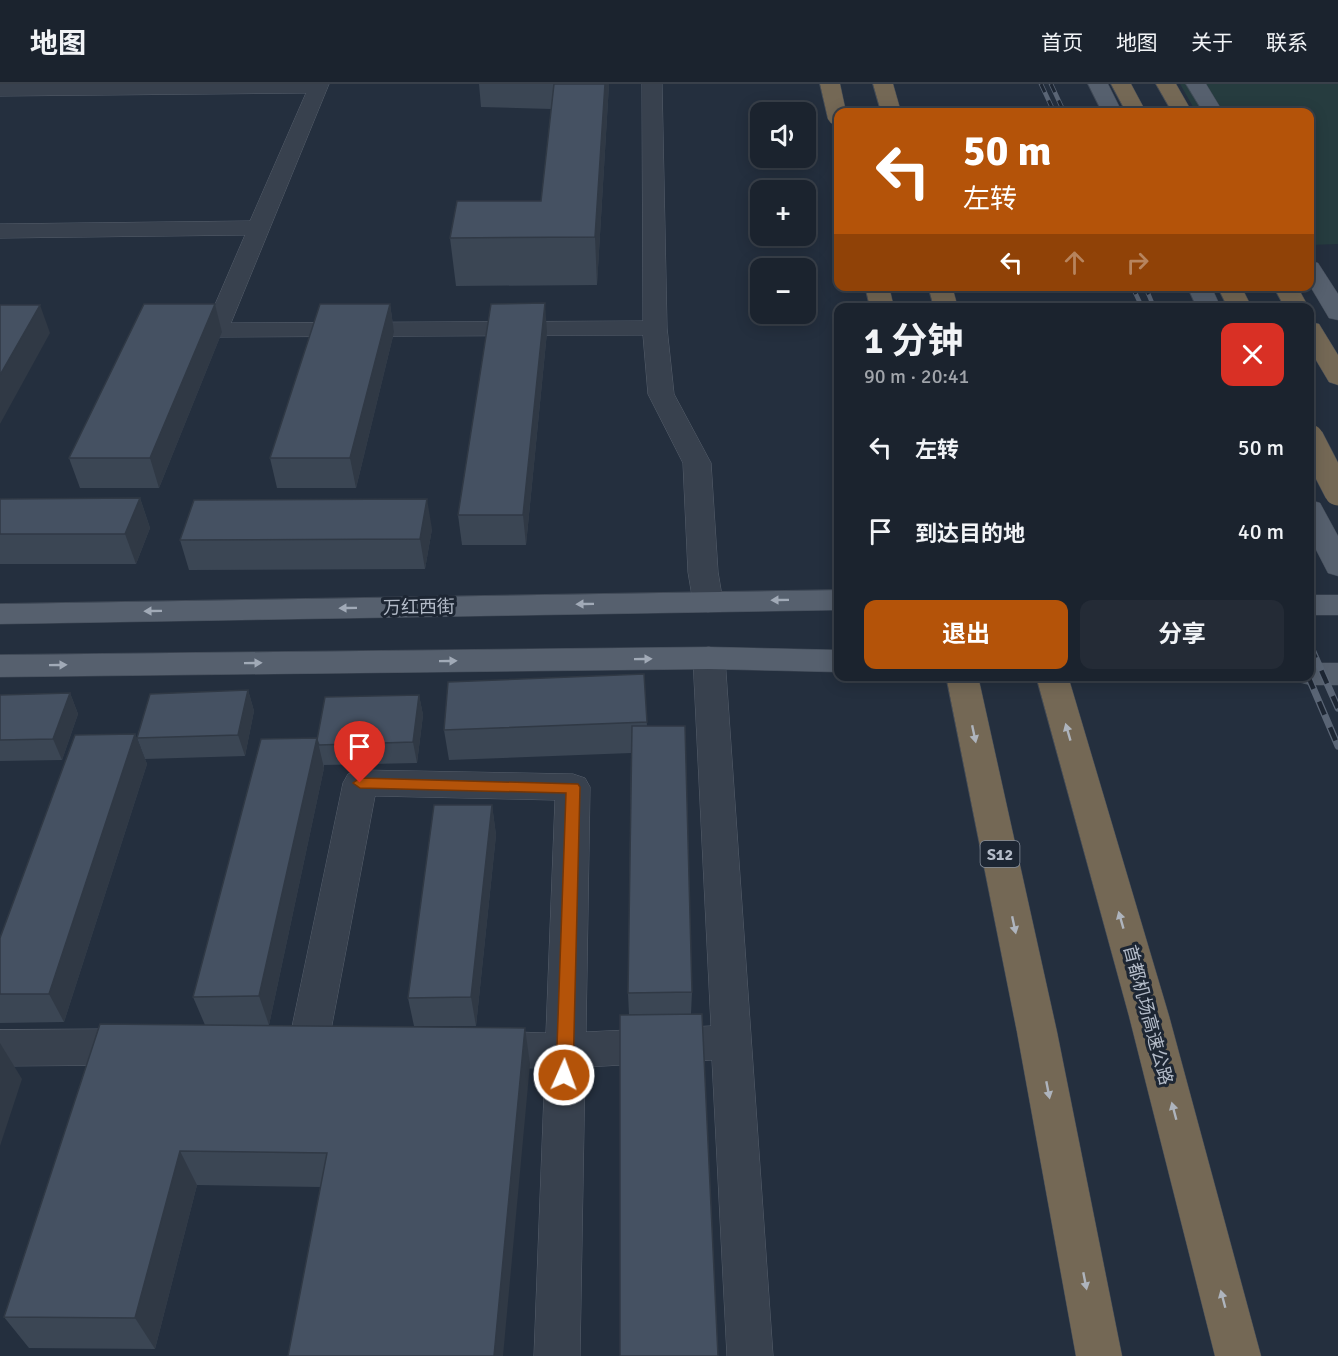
<!DOCTYPE html>
<html lang="zh">
<meta charset="utf-8">
<style>
:root{--surface:#1b232e;--page:#242b36;--text:#f1f3f6;--muted:#a0a4aa;--line:#39404a;--accent:#b45309}
body{margin:0;font-family:Signika,"Noto Sans SC",sans-serif;background:var(--page);color:var(--text);height:100vh;display:flex;flex-direction:column;font-size:22px;white-space:nowrap}
*{box-sizing:border-box;margin:0}
p{font-size:20px;color:var(--muted)}
.icon{flex:none;width:33px;height:33px;fill:none;stroke:currentColor;stroke-width:2;stroke-linecap:round;stroke-linejoin:round}
.map{position:relative;flex:1;overflow:hidden}
.panel{position:absolute;left:834px;top:219px;width:480px;height:378px;display:flex;flex-direction:column;background:var(--surface);border-radius:12px;box-shadow:0 3px 15px #0003,0 0 0 2px var(--line)}
.panel>*{flex:none}
.guide{position:absolute;left:834px;top:24px;width:480px;height:183px;border-radius:12px;box-shadow:0 3px 15px #0003,0 0 0 2px var(--line);background:#b45309;color:#fff;overflow:hidden}
.controls{position:absolute;left:750px;top:18px;display:grid;gap:12px}
.controls a{display:grid;place-items:center;width:66px;height:66px;border-radius:12px;background:var(--surface);box-shadow:0 3px 15px #0003,0 0 0 2px var(--line);font-size:30px}
.pin{position:absolute;display:grid;place-items:center;width:51px;height:51px;color:#fff;margin:-62px -26px;border-radius:50% 50% 50% 0;rotate:-45deg;box-shadow:0 0 6px #0007}
.pin .icon{rotate:45deg}
.me{position:absolute;width:66px;margin:-33px;rotate:2deg;stroke-linejoin:round;filter:drop-shadow(0 0 4px #0008)}
.turn{display:flex;align-items:center;gap:21px;height:126px;padding:0 30px;font-size:27px}
.turn .icon{width:78px;height:78px;stroke-width:2.5}
.turn b{display:block;font-size:42px;line-height:51px}
.lanes{display:flex;align-items:center;height:57px;padding:0 30px;background:#0003;justify-content:center;gap:30px;direction:ltr}
.lanes .off{opacity:.35}
.round{display:grid;place-items:center;flex:none;width:63px;height:63px;border-radius:12px;background:var(--page)}
.head{display:flex;align-items:center;justify-content:space-between;height:102px;padding:0 30px}
h1{font-size:36px;font-weight:700;line-height:45px}
.button{display:flex;gap:12px;margin-top:auto;padding:12px 30px}
.button a{flex:1;height:69px;border-radius:12px;background:var(--accent);color:#fff;font-size:24px;font-weight:700;line-height:69px;text-align:center}
.button a+a{background:var(--page);color:var(--text)}
ul{padding:0;list-style:none}
li{display:flex;align-items:center;gap:18px;height:84px;padding:0 30px}
li div{flex:1}
li b{display:block;font-size:22px}
li em{font-style:normal}
header{display:flex;align-items:center;gap:36px;box-sizing:border-box;height:84px;padding:0 30px;background:var(--surface);border-bottom:2px solid var(--line)}
header strong{font-size:28px}
nav{display:flex;gap:33px;margin-inline-start:auto;font-size:21px}
.map>svg:first-child{display:block}
.green{fill:#263c3f}
.lines{fill:none;stroke-linecap:round;stroke-linejoin:round}
.minor-casing{stroke:#565f6c;stroke-width:1}
.major-casing{stroke:#414a57;stroke-width:1}
.highway-casing{stroke:#434c59;stroke-width:1}
.minor{fill:#38414e;fill-rule:evenodd}
.major{fill:#56606e;fill-rule:evenodd}
.highway{fill:#746855;fill-rule:evenodd}
.rail-far2-casing{stroke:#5a6575;stroke-width:4.5}
.rail-far1-casing{stroke:#5a6575;stroke-width:5}
.rail-casing{stroke:#5a6575;stroke-width:7}
.rail-far2{stroke:#1d2633;stroke-width:3;stroke-dasharray:9;stroke-linecap:butt}
.rail-far1{stroke:#1d2633;stroke-width:4;stroke-dasharray:11;stroke-linecap:butt}
.rail{stroke:#1d2633;stroke-width:4.5;stroke-dasharray:14;stroke-linecap:butt}
.highway-bridge-casing{stroke:#434c59;stroke-width:28;stroke-linecap:butt}
.highway-bridge{stroke:#746855;stroke-width:27}
.wall{fill:#3b4654}
.shaded-wall{fill:#303945}
.building{fill:#455162;stroke:#303945;stroke-width:1.5}
.oneway{fill:#a1aab7}
.oneway2{fill:#aeb4bd}
.route{fill:#b45309;stroke:#753606;stroke-width:1.5}
.labels{text-anchor:middle;stroke-width:6;stroke-linejoin:round;paint-order:stroke}
.shield{fill:#1d2633;stroke:#878f9c;stroke-width:1.5}
.shield-label{font-size:16px;font-weight:bold;fill:#b4bcc9}
.street-label{font-size:18px;fill:#b4bcc9;stroke:#1d2633}
</style>
<header>
<strong>地图</strong>
<nav><a>首页</a><a>地图</a><a>关于</a><a>联系</a></nav>
</header>
<div class="map">
<svg width="1338" height="1272" viewBox="0 0 1338 1272">
<rect width="100%" height="100%" fill="#242f3e"/>
<path class="green" d="M1180,0H1338V160L1310,161V28H1196Z"/>
<g class="lines">
<defs>
<g id="minor">
<path d="M0,0H329L231,239L643,237L642,0H662L667,244L674,310L711,379L718,488L723,518L719,525L708,528L697,525L693,518L688,488L683,379L648,310L643,251L216,253L207,251L204,246L245,151L0,154V140L250,137L306,9L0,12Z"/>
<path d="M709,563L720,566L725,574L773,1272H727L712,976L585,983L580,1272H534L545,984L485,983L471,977L465,965L471,953L485,947L546,949L555,716L375,712L328,962L322,974L308,980L294,974L288,962L343,699L348,690L360,686L573,690L585,694L590,703L586,948L711,942L693,574L698,566Z"/>
<path d="M136,945L150,951L156,963L150,975L136,981L0,982V946Z"/>
</g>
<g id="major">
<path d="M1088,0H1108L1122,28H1102Z"/>
<path d="M1186,0H1206L1223,28H1203Z"/>
<path d="M1310,177L1318,179L1338,210V236L1329,234L1310,202Z"/>
<path d="M1187,202H1211L1221,224H1197Z"/>
<path d="M1310,416L1320,419L1338,452V492L1328,489L1310,454Z"/>
<path d="M838,506V526L0,540V520Z"/>
<rect x="1310" y="511" width="28" height="20"/>
<path d="M709,563L838,566V588L709,585L0,593V571Z"/>
<path d="M1310,579H1338V601H1310L1299,598L1295,592H1310Z"/>
</g>
<g id="highway">
<path d="M820,0H840L846,28H838V41L831,39L828,35Z"/>
<path d="M873,0H893L901,28H881Z"/>
<path d="M1111,0H1131L1146,28H1126Z"/>
<path d="M1156,0H1176L1192,28H1172Z"/>
<path d="M865,202H889L894,224H870Z"/>
<path d="M928,202H952L958,224H934Z"/>
<path d="M1217,202H1241L1252,224H1228Z"/>
<path d="M1273,202H1297L1309,224H1285Z"/>
<path d="M1310,238L1319,240L1338,271V301L1329,298L1310,266Z"/>
<path d="M946,592H978L1057,948L1122,1272H1076L1017,948Z"/>
<path d="M1036,592H1068L1169,932L1261,1272H1215L1129,932Z"/>
</g>
</defs>
<use href="#minor" class="minor-casing"/>
<use href="#major" class="major-casing"/>
<use href="#highway" class="highway-casing"/>
<use href="#minor" class="minor"/>
<use href="#major" class="major"/>
<use href="#highway" class="highway"/>
<defs>
<g id="rail-far2">
<path d="M1041,0L1054,28"/>
<path d="M1051,0L1064,28"/>
<path d="M1132,202L1141,221"/>
<path d="M1145,202L1153,221"/>
</g>
<g id="rail-far1">
<path d="M1140,220L1142,224"/>
<path d="M1152,220L1154,224"/>
</g>
<g id="rail">
<path d="M1310,561L1338,624"/>
<path d="M1308,592L1338,662"/>
</g>
</defs>
<use href="#rail-far2" class="rail-far2-casing"/>
<use href="#rail-far1" class="rail-far1-casing"/>
<use href="#rail" class="rail-casing"/>
<use href="#rail-far2" class="rail-far2"/>
<use href="#rail-far1" class="rail-far1"/>
<use href="#rail" class="rail"/>
<defs>
<path id="highway-bridge" d="M1310,354L1338,408"/>
</defs>
<use href="#highway-bridge" class="highway-bridge-casing"/>
<use href="#highway-bridge" class="highway-bridge"/>
</g>
<g class="wall">
<path d="M479,0H609L597,201L456,202L450,154L541,117L551,25L481,23Z"/>
<path d="M215,220L222,248L159,404H80L69,374Z"/>
<path d="M390,220L394,248L356,404H277L270,374Z"/>
<path d="M547,248L526,461H462L458,431Z"/>
<path d="M140,414L150,444L136,480H0V415Z"/>
<path d="M432,445L425,485L189,486L180,456Z"/>
<path d="M644,590L647,642L692,908L691,930L629,931L628,909L631,669L449,676L444,646Z"/>
<path d="M248,606L254,627L245,672L145,675L137,654Z"/>
<path d="M70,609L78,630L62,676L0,677V611Z"/>
<path d="M419,611L423,631L417,679L324,681V684L269,941L234,942L530,980L320,1103L197,1101L155,1265L29,1264L4,1233L205,941L193,913L317,656Z"/>
<path d="M135,650L147,680L64,938L0,939V854Z"/>
<path d="M492,721L496,751L476,942H414L408,914Z"/>
</g>
<g class="shaded-wall">
<path d="M605,0H609L597,201L595,153Z"/>
<path d="M545,219L547,248L526,461L523,431Z"/>
<path d="M215,220L222,248L159,404L150,374Z"/>
<path d="M390,220L394,248L356,404L350,374Z"/>
<path d="M40,221L50,249L0,340V291Z"/>
<path d="M140,414L150,444L136,480L125,450Z"/>
<path d="M427,415L432,445L425,485L420,455Z"/>
<path d="M248,606L254,627L245,672L238,651Z"/>
<path d="M70,609L78,630L62,676L53,655Z"/>
<path d="M419,611L423,631L417,679L413,658Z"/>
<path d="M135,650L147,680L64,938L49,910Z"/>
<path d="M317,654L324,684L269,941L259,912Z"/>
<path d="M492,721L496,751L476,942L471,913Z"/>
<path d="M525,944L530,980L503,1272H494Z"/>
<path d="M0,959L22,995L0,1062Z"/>
<path d="M180,1067L197,1101L155,1265L135,1234Z"/>
</g>
<g class="building">
<path d="M554,0H605L595,153L450,154L457,117H541Z"/>
<path d="M545,219L523,431H458L491,220Z"/>
<path d="M144,220H215L150,374H69Z"/>
<path d="M320,220H390L350,374H270Z"/>
<path d="M0,221H40L0,291Z"/>
<path d="M140,414L125,450H0V415Z"/>
<path d="M427,415L420,455L180,456L194,416Z"/>
<path d="M644,590L647,638L444,646L448,598Z"/>
<path d="M248,606L238,651L137,654L150,610Z"/>
<path d="M70,609L53,655L0,656V611Z"/>
<path d="M419,611L413,658L319,661L317,656L325,613Z"/>
<path d="M632,642H685L692,908L628,909Z"/>
<path d="M135,650L49,910H0V854L75,651Z"/>
<path d="M317,654L259,912L193,913L261,655Z"/>
<path d="M434,721H492L471,913L408,914Z"/>
<path d="M702,930L718,1272H620V931Z"/>
<path d="M100,940L525,944L494,1272H288L327,1069L180,1067L135,1234L4,1233Z"/>
</g>
<defs><path id="oneway-solid" d="M-6-.8H1V-3.2L6.5 0L1 3.2V.8H-6Z" transform="scale(1.5)"/></defs>
<g class="oneway">
<use href="#oneway-solid" transform="translate(780 516) rotate(179)"/>
<use href="#oneway-solid" transform="translate(585 520) rotate(179)"/>
<use href="#oneway-solid" transform="translate(348 524) rotate(179)"/>
<use href="#oneway-solid" transform="translate(153 527) rotate(179)"/>
<use href="#oneway-solid" transform="translate(643 575) rotate(-1)"/>
<use href="#oneway-solid" transform="translate(448 577) rotate(-1)"/>
<use href="#oneway-solid" transform="translate(253 579) rotate(-1)"/>
<use href="#oneway-solid" transform="translate(58 581) rotate(-1)"/>
</g>
<g class="oneway2">
<use href="#oneway-solid" transform="translate(1068 648) rotate(-106)"/>
<use href="#oneway-solid" transform="translate(974 650) rotate(78)"/>
<use href="#oneway-solid" transform="translate(1121 836) rotate(-106)"/>
<use href="#oneway-solid" transform="translate(1014 841) rotate(78)"/>
<use href="#oneway-solid" transform="translate(1048 1006) rotate(79)"/>
<use href="#oneway-solid" transform="translate(1174 1027) rotate(-105)"/>
<use href="#oneway-solid" transform="translate(1085 1197) rotate(79)"/>
<use href="#oneway-solid" transform="translate(1223 1215) rotate(-105)"/>
</g>
<path class="route" d="M360,694L578,700L580,703L573,991L570,996L564,998L558,996L556,991L566,709L360,704L353,699Z"/>
<g class="labels">
<rect class="shield" x="980.5" y="757" width="39" height="26" rx="4.5"/>
<g class="shield-label">
<text x="1000" y="776">S12</text>
</g>
<g class="street-label">
<text transform="translate(419 523) rotate(-1)" y="6">万红西街</text>
<text transform="translate(1148 931) rotate(75)" y="6">首都机场高速公路</text>
</g>
</g>
</svg>
<div class="controls">
<a><svg class="icon" aria-label="sound" viewBox="0 0 24 24"><path d="M4 9h4l5-4v14l-5-4H4zM17 9q2 3 0 6"/></svg></a>
<a>+</a>
<a>−</a>
</div>
<div class="pin" style="left:360px;top:699px;background:#d93025"><svg class="icon" aria-label="arrive" viewBox="0 0 24 24"><path d="M6 21V4h12l-3 4 3 4H6"/></svg></div>
<svg class="me" style="left:564px;top:991px" viewBox="-20 -20 40 40"><circle r="17" fill="#b45309" stroke="#fff" stroke-width="3"/><path d="M0-11L8 9 0 5-8 9z" fill="#fff"/></svg>
<div class="guide">
<div class="turn"><svg class="icon" aria-label="left" viewBox="0 0 24 24"><path d="M17 20v-9H6M10 6l-5 5 5 5"/></svg><div><b>50 m</b>左转</div></div>
<div class="lanes"><svg class="icon" aria-label="left" viewBox="0 0 24 24"><path d="M17 20v-9H6M10 6l-5 5 5 5"/></svg><svg class="icon off" aria-label="ahead" viewBox="0 0 24 24"><path d="M12 20V5M6 11l6-6 6 6"/></svg><svg class="icon off" aria-label="right" viewBox="0 0 24 24"><path d="M7 20v-9h11M14 6l5 5-5 5"/></svg></div>
</div>
<section class="panel">
<div class="head"><div><h1>1 分钟</h1><p>90 m · 20:41</p></div><a class="round" style="background:#d93025;color:#fff"><svg class="icon" aria-label="close" viewBox="0 0 24 24"><path d="M6 6l12 12M18 6L6 18"/></svg></a></div>
<ul>
<li><svg class="icon" aria-label="left" viewBox="0 0 24 24"><path d="M17 20v-9H6M10 6l-5 5 5 5"/></svg><div><b>左转</b></div><em>50 m</em></li>
<li><svg class="icon" aria-label="arrive" viewBox="0 0 24 24"><path d="M6 21V4h12l-3 4 3 4H6"/></svg><div><b>到达目的地</b></div><em>40 m</em></li>
</ul>
<div class="button"><a>退出</a><a>分享</a></div>
</section>
</div>
